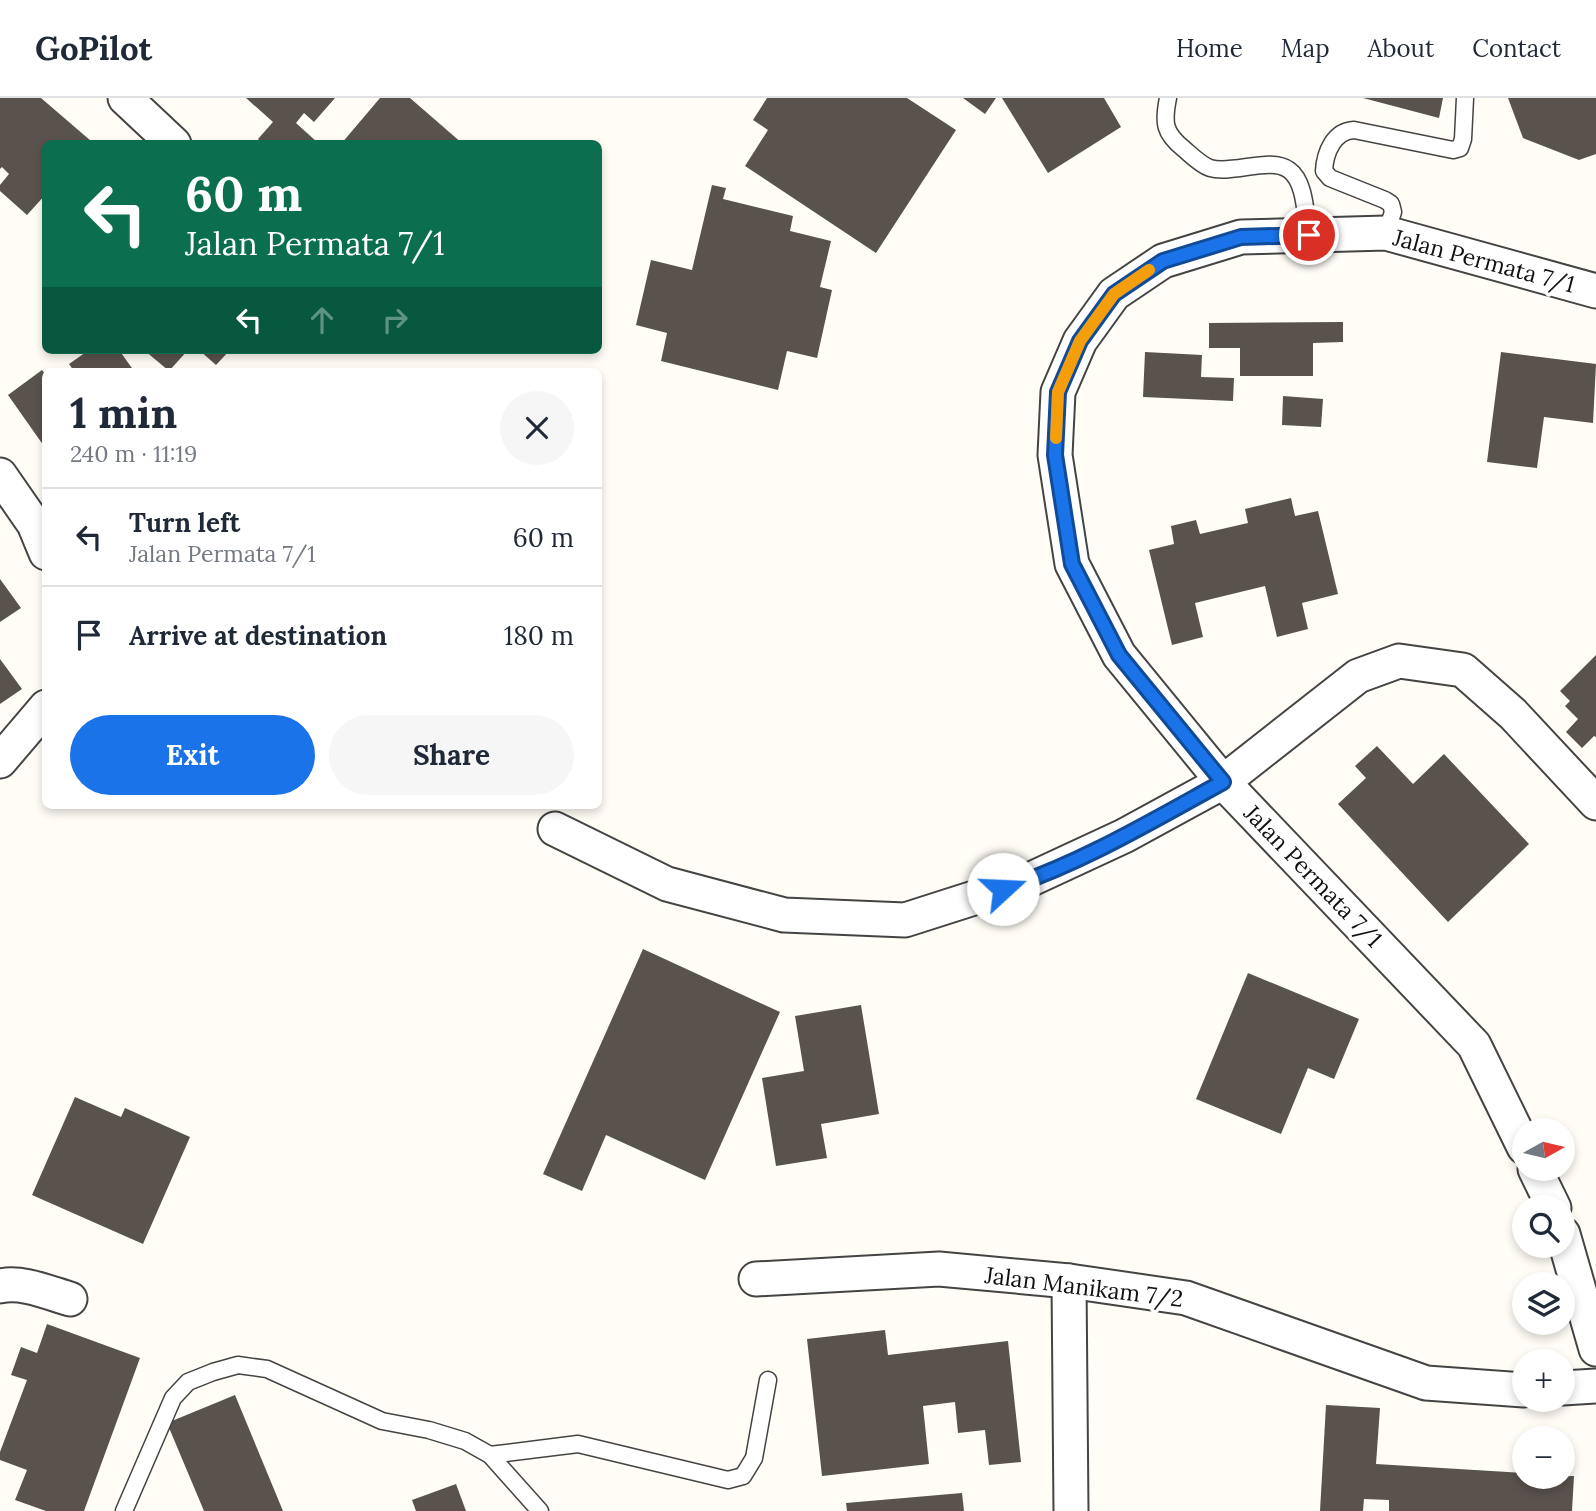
<!DOCTYPE html>
<meta charset="utf-8">
<style>
:root{--surface:#fff;--page:#f6f6f7;--text:#1f2937;--muted:#747a83;--line:#e0e1e3;--accent:#1a73e8}
body{margin:0;font-family:Lora,serif;background:var(--page);color:var(--text);height:100vh;display:flex;flex-direction:column;font-size:26px;white-space:nowrap}
*{box-sizing:border-box;margin:0}
p{font-size:23px;color:var(--muted)}
.icon{flex:none;width:38px;height:38px;fill:none;stroke:currentColor;stroke-width:2;stroke-linecap:round;stroke-linejoin:round}
.map{position:relative;flex:1;overflow:hidden}
.side{position:absolute;left:42px;top:270px;width:560px;height:441px;display:flex;flex-direction:column;background:var(--surface);border-radius:10px;box-shadow:0 4px 10px #0003}
.side>*{flex:none}
.top-card{position:absolute;left:42px;top:42px;width:560px;height:214px;border-radius:10px;box-shadow:0 4px 10px #0003;background:#0b6e4f;color:#fff;overflow:hidden}
.needle{width:46px;rotate:82deg}
.buttons{position:absolute;left:1512px;top:1020px;display:grid;gap:14px}
.buttons a{display:grid;place-items:center;width:63px;height:63px;border-radius:50%;background:var(--surface);box-shadow:0 4px 10px #0003;font-size:35px}
.pin{position:absolute;display:grid;place-items:center;width:60px;height:60px;color:#fff;margin:-30px;border:4px solid #fff;border-radius:50%;box-shadow:0 2px 7px #0007}
.me{position:absolute;width:77px;margin:-38px;rotate:70deg;stroke-linejoin:round;filter:drop-shadow(0 0 5px #0008)}
.turn{display:flex;align-items:center;gap:24px;height:147px;padding:0 28px;font-size:32px}
.turn .icon{width:91px;height:91px;stroke-width:2.5}
.turn b{display:block;font-size:49px;line-height:60px}
.lanes{display:flex;align-items:center;height:66px;padding:0 28px;background:#0003;justify-content:center;gap:35px;direction:ltr}
.lanes .off{opacity:.35}
.round{display:grid;place-items:center;flex:none;width:74px;height:74px;border-radius:37px;background:var(--page)}
.head{display:flex;align-items:center;justify-content:space-between;height:119px;padding:0 28px}
h1{font-size:42px;font-weight:800;line-height:52px}
.primary-button{display:flex;gap:14px;margin-top:auto;padding:14px 28px}
.primary-button a{flex:1;height:80px;border-radius:42px;background:var(--accent);color:#fff;font-size:28px;font-weight:800;line-height:80px;text-align:center}
.primary-button a+a{background:var(--page);color:var(--text)}
ul{padding:0;list-style:none}
li{display:flex;align-items:center;gap:21px;height:98px;padding:0 28px;border-top:2px solid var(--line)}
li div{flex:1}
li b{display:block;font-size:26px}
li em{font-style:normal}
header{display:flex;align-items:center;gap:42px;box-sizing:border-box;height:98px;padding:0 35px;background:var(--surface);border-bottom:2px solid var(--line)}
header strong{font-size:33px}
nav{display:flex;gap:38px;margin-inline-start:auto;font-size:24px}
.map>svg:first-child{display:block}
.building{fill:#5a524d}
.lines{fill:none;stroke-linecap:round;stroke-linejoin:round}
.lane-casing{stroke:#444;stroke-width:19}
.street-casing{stroke:#444;stroke-width:37}
.lane{stroke:#fff;stroke-width:16}
.street{stroke:#fff;stroke-width:33}
.route-casing{stroke:#114b97;stroke-width:18}
.route{stroke:#1a73e8;stroke-width:12}
.slow{stroke:#f59e0b;stroke-width:12}
.labels{text-anchor:middle;stroke-width:7;stroke-linejoin:round;paint-order:stroke}
.street-label{font-size:23px;fill:#111;stroke:#fff}
</style>
<header>
<strong>GoPilot</strong>
<nav><a>Home</a><a>Map</a><a>About</a><a>Contact</a></nav>
</header>
<div class="map">
<svg width="1596" height="1413" viewBox="0 0 1596 1413">
<rect width="100%" height="100%" fill="#fffdf5"/>
<g class="building">
<path d="M0,0H41L91,43L89,46H46V96L27,117L0,93V87L9,76L2,69L0,71Z"/>
<path d="M246,0H335L314,24L304,15L296,25L317,44L316,46H263L258,41L273,24Z"/>
<path d="M380,0H410L463,46H341Z"/>
<path d="M767,0H907L956,32L876,155L745,68L768,32L753,22Z"/>
<path d="M963,0H996L985,16Z"/>
<path d="M1002,0H1104L1121,29L1048,75Z"/>
<path d="M1363,0H1443L1439,20Z"/>
<path d="M1508,0H1596V56L1579,62L1523,40Z"/>
<path d="M712,87L726,90L723,101L793,118L790,133L831,143L820,189L832,192L817,260L787,253L778,292L661,263L667,235L636,227L651,162L692,172Z"/>
<path d="M1343,224V244L1313,245V278H1240V250H1209V225Z"/>
<path d="M89,252H119L134,273H74L69,266Z"/>
<path d="M144,252H188L169,273Z"/>
<path d="M199,252H230L216,267Z"/>
<path d="M1145,254L1202,257L1201,279L1234,280L1233,303L1143,299Z"/>
<path d="M1501,254L1596,266L1593,325L1544,319L1537,370L1487,364Z"/>
<path d="M42,272L46,277V351L8,297Z"/>
<path d="M1283,298L1323,301L1321,329L1282,327Z"/>
<path d="M1291,400L1295,418L1318,413L1338,496L1302,505L1308,531L1277,539L1265,488L1195,505L1203,539L1172,547L1149,452L1174,446L1171,428L1196,422L1200,436L1248,425L1245,411Z"/>
<path d="M0,481L21,510L0,524Z"/>
<path d="M1596,557V639L1594,638L1582,650L1566,634L1578,621L1565,608L1570,603L1560,593Z"/>
<path d="M0,561L22,591L0,606Z"/>
<path d="M1377,648L1413,686L1444,656L1529,746L1448,824L1338,706L1366,680L1355,668Z"/>
<path d="M643,851L780,914L705,1082L606,1037L582,1093L543,1076Z"/>
<path d="M1248,875L1359,921L1334,981L1308,970L1281,1036L1196,1001Z"/>
<path d="M861,907L879,1016L821,1026L827,1060L776,1068L762,980L804,973L795,918Z"/>
<path d="M75,999L121,1019L125,1010L190,1039L143,1146L32,1097Z"/>
<path d="M47,1226L140,1260L84,1413H46L15,1402L27,1372L0,1362V1354L27,1282L11,1277L21,1249L37,1255Z"/>
<path d="M885,1232L888,1257L1008,1243L1021,1364L989,1367L985,1332L958,1335L955,1304L923,1308L929,1366L822,1378L807,1241Z"/>
<path d="M235,1297L283,1413H204L167,1325Z"/>
<path d="M1326,1307L1380,1310L1376,1366L1524,1375V1379L1574,1378L1572,1413H1389V1402L1364,1401L1363,1413H1320Z"/>
<path d="M456,1386L466,1413H416L412,1402Z"/>
<path d="M962,1395L964,1413H847L846,1405Z"/>
</g>
<g class="lines">
<defs>
<g id="lane">
<path d="M1168,0C1163,25 1164,35 1184,51C1191,57 1201,67 1210,70C1232,77 1271,58 1289,72C1306,84 1305,118 1309,137"/>
<path d="M1386,135L1393,114L1391,106L1385,102L1330,80L1324,73C1325,54 1334,33 1354,32L1453,52L1460,50L1463,41L1465,0"/>
<path d="M490,1357L578,1346L728,1382L743,1378L754,1360L768,1282"/>
<path d="M124,1413L173,1300L188,1284L213,1274L238,1267L267,1271L382,1323L429,1332L465,1343L490,1357L540,1413"/>
</g>
<g id="street">
<path d="M125,0L174,46"/>
<path d="M0,377L34,426L46,455"/>
<path d="M0,663L46,609"/>
<path d="M555,731L667,786L784,817L905,822L1027,783L1124,738L1223,684L1358,578L1399,563L1463,572L1513,616L1596,705"/>
<path d="M1524,1049L1474,947L1223,684L1119,557L1072,466L1055,357L1058,294L1080,243L1114,196L1163,163L1241,139L1386,135L1596,193"/>
<path d="M1535,1071L1554,1110"/>
<path d="M1563,1136L1596,1251"/>
<path d="M756,1181L939,1171L1069,1183L1186,1200L1426,1285L1524,1292"/>
<path d="M1069,1183L1071,1413"/>
<path d="M0,1188C22,1183 49,1195 70,1201"/>
<path d="M1563,1290L1596,1288"/>
</g>
</defs>
<use href="#lane" class="lane-casing"/>
<use href="#street" class="street-casing"/>
<use href="#lane" class="lane"/>
<use href="#street" class="street"/>
</g>
<g class="lines">
<defs>
<path id="route" d="M1003,791C1080,766 1152,723 1223,684L1119,557L1072,466L1055,357L1058,294L1080,243L1114,196L1163,163L1241,139L1309,137"/>
</defs>
<use href="#route" class="route-casing"/>
<use href="#route" class="route"/>
<path class="slow" d="M1056,340L1058,294L1080,243L1114,196L1149,172"/>
</g>
<g class="labels">
<g class="street-label">
<text transform="translate(1484 163) rotate(15)" y="8">Jalan Permata 7/1</text>
<text transform="translate(1313 778) rotate(46)" y="8">Jalan Permata 7/1</text>
<text transform="translate(1084 1189) rotate(7)" y="8">Jalan Manikam 7/2</text>
</g>
</g>
</svg>
<div class="buttons">
<a><svg class="needle" viewBox="-14 -14 28 28"><path d="M0-13l5 13h-10z" fill="#e53935"/><path d="M0 13l5-13h-10z" fill="#747a83"/></svg></a>
<a><svg class="icon" aria-label="search" viewBox="0 0 24 24"><circle cx="10" cy="10" r="6"/><path d="M15 15l6 6"/></svg></a>
<a><svg class="icon" aria-label="layers" viewBox="0 0 24 24"><path d="M12 4l9 5-9 5-9-5zM3 14l9 5 9-5"/></svg></a>
<a>+</a>
<a>−</a>
</div>
<div class="pin" style="left:1309px;top:137px;background:#d93025"><svg class="icon" aria-label="arrive" viewBox="0 0 24 24"><path d="M6 21V4h12l-3 4 3 4H6"/></svg></div>
<svg class="me" style="left:1003px;top:791px" viewBox="-20 -20 40 40"><circle r="19" fill="#fff"/><path d="M0-13L10 11 0 6-10 11z" fill="#1a73e8"/></svg>
<div class="top-card">
<div class="turn"><svg class="icon" aria-label="left" viewBox="0 0 24 24"><path d="M17 20v-9H6M10 6l-5 5 5 5"/></svg><div><b>60 m</b>Jalan Permata 7/1</div></div>
<div class="lanes"><svg class="icon" aria-label="left" viewBox="0 0 24 24"><path d="M17 20v-9H6M10 6l-5 5 5 5"/></svg><svg class="icon off" aria-label="ahead" viewBox="0 0 24 24"><path d="M12 20V5M6 11l6-6 6 6"/></svg><svg class="icon off" aria-label="right" viewBox="0 0 24 24"><path d="M7 20v-9h11M14 6l5 5-5 5"/></svg></div>
</div>
<section class="side">
<div class="head"><div><h1>1 min</h1><p>240 m · 11:19</p></div><a class="round"><svg class="icon" aria-label="close" viewBox="0 0 24 24"><path d="M6 6l12 12M18 6L6 18"/></svg></a></div>
<ul>
<li><svg class="icon" aria-label="left" viewBox="0 0 24 24"><path d="M17 20v-9H6M10 6l-5 5 5 5"/></svg><div><b>Turn left</b><p>Jalan Permata 7/1</p></div><em>60 m</em></li>
<li><svg class="icon" aria-label="arrive" viewBox="0 0 24 24"><path d="M6 21V4h12l-3 4 3 4H6"/></svg><div><b>Arrive at destination</b></div><em>180 m</em></li>
</ul>
<div class="primary-button"><a>Exit</a><a>Share</a></div>
</section>
</div>
